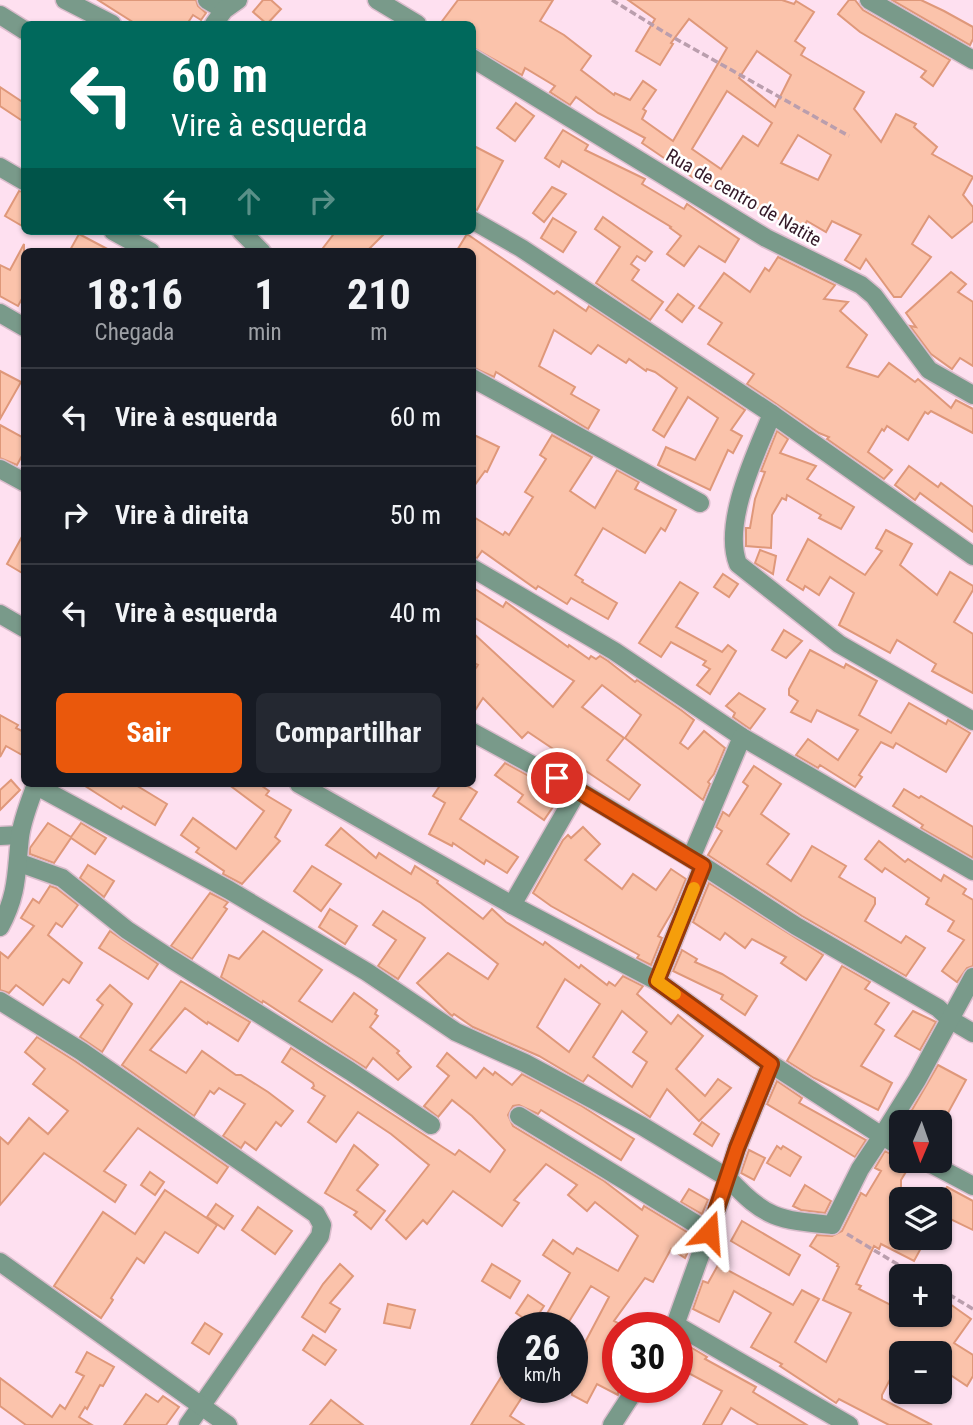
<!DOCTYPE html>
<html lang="pt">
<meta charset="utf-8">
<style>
:root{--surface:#171b24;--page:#242831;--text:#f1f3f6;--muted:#9ea1a6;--line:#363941;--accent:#ea580c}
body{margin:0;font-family:"Roboto Condensed",sans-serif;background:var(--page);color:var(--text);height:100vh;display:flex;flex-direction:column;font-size:26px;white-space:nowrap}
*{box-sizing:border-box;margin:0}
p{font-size:23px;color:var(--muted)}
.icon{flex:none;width:38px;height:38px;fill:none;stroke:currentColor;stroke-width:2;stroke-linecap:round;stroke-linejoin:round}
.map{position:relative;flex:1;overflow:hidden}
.sheet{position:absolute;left:21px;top:248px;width:455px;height:539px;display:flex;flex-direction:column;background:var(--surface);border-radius:10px;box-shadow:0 2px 5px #0004}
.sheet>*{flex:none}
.top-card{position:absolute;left:21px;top:21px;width:455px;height:214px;border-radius:10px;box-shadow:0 2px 5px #0004;background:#00695c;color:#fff;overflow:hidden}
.needle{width:46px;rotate:182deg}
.buttons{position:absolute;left:889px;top:1110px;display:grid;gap:14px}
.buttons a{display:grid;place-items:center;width:63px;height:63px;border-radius:10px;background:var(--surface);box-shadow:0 2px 5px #0004;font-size:35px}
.speed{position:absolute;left:497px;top:1312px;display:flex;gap:14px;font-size:35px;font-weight:700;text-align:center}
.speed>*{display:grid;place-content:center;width:91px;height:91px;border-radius:50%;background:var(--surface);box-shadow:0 2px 5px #0004;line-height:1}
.speed small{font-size:18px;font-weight:400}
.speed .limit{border:10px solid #d22;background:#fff;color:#111}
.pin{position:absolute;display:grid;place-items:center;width:60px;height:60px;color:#fff;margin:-30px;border:4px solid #fff;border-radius:50%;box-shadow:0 2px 7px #0007}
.me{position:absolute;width:77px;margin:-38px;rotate:19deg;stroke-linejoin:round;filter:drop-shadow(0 0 5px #0008)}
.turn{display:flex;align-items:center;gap:24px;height:147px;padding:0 35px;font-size:32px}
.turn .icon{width:91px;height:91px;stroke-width:2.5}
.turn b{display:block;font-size:49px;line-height:60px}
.lanes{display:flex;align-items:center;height:66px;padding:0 35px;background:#0003;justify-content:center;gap:35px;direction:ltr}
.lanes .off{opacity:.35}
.eta{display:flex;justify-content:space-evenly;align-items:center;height:119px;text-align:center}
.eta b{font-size:42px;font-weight:700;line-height:49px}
.button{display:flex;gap:14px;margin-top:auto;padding:14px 35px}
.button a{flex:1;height:80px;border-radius:10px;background:var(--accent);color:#fff;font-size:28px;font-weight:700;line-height:80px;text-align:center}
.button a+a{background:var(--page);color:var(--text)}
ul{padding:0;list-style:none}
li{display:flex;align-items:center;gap:21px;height:98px;padding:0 35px;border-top:2px solid var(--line)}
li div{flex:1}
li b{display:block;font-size:26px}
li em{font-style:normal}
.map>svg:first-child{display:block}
.building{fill:#fbc3ab;stroke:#df987a;stroke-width:2;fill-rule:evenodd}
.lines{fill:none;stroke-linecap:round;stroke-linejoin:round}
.minor-casing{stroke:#dabccc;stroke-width:21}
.path{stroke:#ba9ead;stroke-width:3.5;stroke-dasharray:7 3.5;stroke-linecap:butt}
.minor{stroke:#799a8a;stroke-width:18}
.route-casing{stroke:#983908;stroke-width:18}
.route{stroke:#ea580c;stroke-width:12}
.slow{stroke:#f59e0b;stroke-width:12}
.labels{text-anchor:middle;stroke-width:5;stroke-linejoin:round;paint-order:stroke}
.street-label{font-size:19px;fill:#341a29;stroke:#fff}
</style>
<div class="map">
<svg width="973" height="1425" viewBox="0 0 973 1425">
<rect width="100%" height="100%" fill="#fee0f0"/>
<g class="building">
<path d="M98,0H196L198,6L206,13L201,20L193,15L187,24H136Z"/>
<path d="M263,0H271L281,9L267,24L253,12Z"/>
<path d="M458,0H553L540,21L564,35L591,56L581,70L614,95L615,93L630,100L643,81L656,90L643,109L646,111L642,119L673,141L727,48L689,19L671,43L673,44L660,65L636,51L655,19L628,0H782L794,4L796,1L814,12L795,41L805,48L801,55L864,92L854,109L881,142L896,114L916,124L914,127L937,147L932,154L973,177L963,195L973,207V221L952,238L929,216L912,244L931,257L901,297H894L866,259L860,269L845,260L861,235L832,221L826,232L807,221L800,232L774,216L692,177L642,143L645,138L598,113L576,97L570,105L550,92L555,86L525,68L522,75L472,47V24H440ZM757,51L791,75L775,107L739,78ZM727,91L772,123L758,146L743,136L721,169L692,149ZM798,135L831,155L818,180L781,163Z"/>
<path d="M849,0H855L863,10L950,60L933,86L921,77L926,71L860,32L838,14Z"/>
<path d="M892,0H921L944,11L973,27V39L970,45Z"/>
<path d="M0,87L24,103V122L0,106Z"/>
<path d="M516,103L534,116L515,141L497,128Z"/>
<path d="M563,130L588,145L585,150L645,179L642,184L684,209L687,204L739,239L725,262L699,246L684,266L667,254L681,236L670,228L671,227L562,161L559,167L545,158Z"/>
<path d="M472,145L503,161L477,210L472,209Z"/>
<path d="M552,187L566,194L544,222L533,213Z"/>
<path d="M19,191L24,192V227L5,216Z"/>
<path d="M603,217L652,252L645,261L637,256L631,264L639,270L632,280L663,302L650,320L596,283L620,247L595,229Z"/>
<path d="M553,218L576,232L563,252L541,238Z"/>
<path d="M336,231H387L366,252H320Z"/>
<path d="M79,234L113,252H69Z"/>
<path d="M467,234L554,294L557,291L586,311L589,306L745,410L731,430L742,436L733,453L728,450L710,490L658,465L666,447L695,460L718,418L688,397L664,437L653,430L677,388L655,372L647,369L646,371L629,359L626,363L598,345L591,354L554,330L539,366L575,387L571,394L599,410L588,429L496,372L494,377L472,367V252H456Z"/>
<path d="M24,244V295L18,306L0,296V265L10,270Z"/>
<path d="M778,257L835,285L824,299L848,302L840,311L867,335L847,367L878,377L889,363L915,382L918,379L951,408L956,400L973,409V433L931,411L928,414L925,412L908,440L887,426L884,431L882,429L868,452L892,470L884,479L827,439L829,437L819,433L747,384L754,374L708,344L722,323L699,308L724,273L750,292L765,268L769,271Z"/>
<path d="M951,272L966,284L958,292L973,302V366L960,358L952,369L931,354L910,326L916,327L906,313Z"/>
<path d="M678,294L694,306L682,322L666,310Z"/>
<path d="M0,371L21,382L0,419Z"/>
<path d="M0,425L24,438V452L17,465L0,458Z"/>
<path d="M777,431L788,439L780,453L816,466L807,479L854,507L841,529L819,518L821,515L787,495L786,500L782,498L772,515L771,548L746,546V528H750L755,499L765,472L761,471Z"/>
<path d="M472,434L499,447L487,472L485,471L472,489Z"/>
<path d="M552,435L592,457L570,491L595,508L617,470L639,482L635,489L676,510L665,531L661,528L645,553L603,528L575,575L583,580L582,582L617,603L608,619L571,598L567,604L538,586L536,589L482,551L477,558L472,557V516L503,535L505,532L509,535L533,497L525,492L546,459L540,455Z"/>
<path d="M909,466L938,487L941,483L973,507V532L920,493L915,500L895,485Z"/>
<path d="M886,530L912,544L900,565L937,595L950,572L973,586V590L954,622L973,634V693L932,671L936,664L897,640L890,653L839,625L854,593L830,577L819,595L805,586L803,590L787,580L808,539L865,575L882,551L876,548Z"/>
<path d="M24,533V574L7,564Z"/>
<path d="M760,550L776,556L773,574L755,563Z"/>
<path d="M723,574L738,584L729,597L714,587Z"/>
<path d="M680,582L698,593L676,627L722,652L728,645L736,651L710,694L697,685L710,669L703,665L706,661L671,642L661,657L639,643Z"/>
<path d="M472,587L503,607L506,602L568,647L569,645L589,659L591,656L596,659L600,656L608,661L635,682L637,680L681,710L694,720L680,743L688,749L704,731L725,748L714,774L708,782L710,784L703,800L625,738L641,715L602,685L582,707L624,738L607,760L640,785L629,800L528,732L522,738L483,698L472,715V674L478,665L472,662V632L553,707L574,681L472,616Z"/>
<path d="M784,630L802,641L786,658L772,650Z"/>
<path d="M810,650L844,668L846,664L877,681L859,715L891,733L909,703L946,724L948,720L970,733L946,772L896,743L893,748L881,742L859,775L862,777L855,787L820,765L818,768L796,755L808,739L838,760L858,730L817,710L811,722L791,712L798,701L789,695V689Z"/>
<path d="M739,693L765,709L750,729L733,717L735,713L726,706Z"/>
<path d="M0,715L18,725L16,728L24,732V756L6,746L0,757Z"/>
<path d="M505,763L531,777L559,798L544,820L518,802L523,795L495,775Z"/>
<path d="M754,766L781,784L761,814L789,834L767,864L791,881L812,846L846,866L839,877L875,898V904L865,921L901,943L906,936L925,948L906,976L802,916L708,855L722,831L716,827L723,812L729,816L748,786L743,782Z"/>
<path d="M11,780L20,790L0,810V790Z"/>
<path d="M82,784H134L167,804L155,825L123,806L121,809Z"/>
<path d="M228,784H259L269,791L266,795L291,810L275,837L280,841L242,884L223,874L224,871L196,852L199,848L181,835L193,818L236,849L264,811Z"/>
<path d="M441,784H464L477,792L460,819L518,857L507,873L486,860L484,864L453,843L452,846L429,834L445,803L433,796Z"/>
<path d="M904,789L919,798L921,796L973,827V858L921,828L923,825L893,806Z"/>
<path d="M48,823L71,837L81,823L106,838L95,854L71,838L54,863L30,854V848Z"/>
<path d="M583,827L600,844L585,860L622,889L633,874L656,890L671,869L686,879L672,912L658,936L662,938L651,965L637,958L639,955L551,906L533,893L563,840L568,835L571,838Z"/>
<path d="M341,828L376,858L379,853L411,874L415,866L438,881L437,883L483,919L492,909L506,922L543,945L545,942L579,968L581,965L607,985L609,982L615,986L623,976L643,986L637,994L671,1024L678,1015L703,1036L676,1069L705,1096L718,1079L731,1088L699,1121L667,1089L650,1117L588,1075L583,1082L539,1056L473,1027L454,1014L452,1016L417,983L448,953L488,979L498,964L421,903L326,845ZM565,979L600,1004L569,1052L537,1027ZM622,1011L647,1032L633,1052L647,1062L632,1087L593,1057Z"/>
<path d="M879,841L905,862L908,859L941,881L944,875L966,889L963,894L973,900V966L967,968L957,982L942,971L964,940L948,931L954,921L926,904L929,898L885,868L882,872L865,859Z"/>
<path d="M88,865L114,881L104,897L80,878Z"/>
<path d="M312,866L341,884L321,911L294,891Z"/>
<path d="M709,883L823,955L806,980L781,963L786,957L752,939L745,948L725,933L720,940L693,922Z"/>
<path d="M50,886L56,888L78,905L62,927L56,923L48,935L82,963L69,983L63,979L43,1005L16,985L9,993L0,990V952L8,958L34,926L21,918L33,899L39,903Z"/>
<path d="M210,893L228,902L224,907L227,909L192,959L171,946Z"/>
<path d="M330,909L357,926L345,944L319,927Z"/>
<path d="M383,911L425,938L398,979L378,966L396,940L373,925Z"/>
<path d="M110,931L158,964L148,979L99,948Z"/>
<path d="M263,931L322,970L299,1001L332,1022L354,993L377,1010L375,1014L378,1016L370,1027L399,1051L397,1053L411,1067L398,1080L373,1058L366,1068L263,1001L262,1003L221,977L229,955L239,959Z"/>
<path d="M682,950L697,959L695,962L722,974L757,996L745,1015L721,999L723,995L673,971Z"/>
<path d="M842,966L870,982L865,989L889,1003L875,1024L884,1030L861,1066L892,1083L878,1110L814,1078L787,1061Z"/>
<path d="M181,981L250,1022L238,1041L208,1022L207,1024L185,1008L150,1050L186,1073L202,1051L236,1075H241L268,1092L293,1111L281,1126L276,1122L256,1150L245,1142L241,1148L223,1136L245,1104L219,1088L214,1094L210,1091L194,1116L122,1065Z"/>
<path d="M110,985L132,1004L102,1052L80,1037L103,1005L97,1000Z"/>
<path d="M913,1011L936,1022L920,1050L895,1036Z"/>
<path d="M37,1037L75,1061L228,1167L217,1183L138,1128L104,1171L126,1185L115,1202L44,1153L0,1205V1137L8,1144L29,1118L48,1134L68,1111L33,1084L45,1069L25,1052Z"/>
<path d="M291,1048L455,1155L459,1150L490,1172L505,1150L472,1116L452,1100L438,1117L424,1106L449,1076L437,1066L447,1053L476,1078L484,1068L493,1075L495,1072L512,1085L522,1074L580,1105L634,1139L621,1160L541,1110L538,1114L519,1105L513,1106L508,1115L513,1126L604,1181L642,1210L644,1206L695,1237L685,1258L671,1249L653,1282L645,1278L614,1321L618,1323V1395L597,1384L587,1403L572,1395V1367L609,1297L591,1286L565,1328L544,1319L570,1273L543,1255L553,1240L573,1254L577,1248L618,1271L638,1236L595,1202L587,1211L568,1195L577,1185L546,1164L514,1200L519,1203L502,1226L453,1191L427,1224L423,1220L406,1239L386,1220L429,1165L391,1134L358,1112L336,1142L308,1122L325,1096L312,1088L314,1086L313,1083L282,1062Z"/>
<path d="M938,1065L966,1080L943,1122H905Z"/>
<path d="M777,1081L802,1098L799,1103L866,1140L855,1157L767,1104Z"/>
<path d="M702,1122L719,1134L712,1146L694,1134Z"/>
<path d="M354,1145L378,1165L357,1190L385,1211L371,1229L354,1215L357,1212L325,1193Z"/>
<path d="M777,1146L781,1149L783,1146L801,1157L790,1176L767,1163Z"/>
<path d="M749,1150L765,1158L754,1180L741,1173Z"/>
<path d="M885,1151L910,1165L901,1180V1195L909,1199H901V1237H927L914,1261L881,1244L879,1249L874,1246L856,1284L861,1286L859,1289L901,1310V1314H942L950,1304L971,1319L954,1343L973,1355V1376L967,1386L940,1368V1353H901V1358L882,1395V1399L932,1425H889L839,1399L836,1403L780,1366L782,1364L751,1347L771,1313L734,1291L719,1322L693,1309L703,1281L708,1283L718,1265L793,1305L802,1290L819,1299L795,1342L826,1362L851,1313L823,1300L839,1267L837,1266L838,1264L810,1246L817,1235L832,1236L842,1231L861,1193L866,1196L881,1171L875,1168Z"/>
<path d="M150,1172L164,1182L155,1195L141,1185Z"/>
<path d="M805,1185L831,1201L825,1213L801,1210L793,1206Z"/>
<path d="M947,1187L973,1201V1230L940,1214V1200Z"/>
<path d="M689,1189L708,1200L702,1214L681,1202Z"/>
<path d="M165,1190L217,1225L198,1253L165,1232L144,1263L137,1258L111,1298L113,1300L101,1318L54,1286L103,1212L135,1234Z"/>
<path d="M216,1204L233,1216L224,1229L207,1217Z"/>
<path d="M258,1207L292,1231L275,1254L242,1230Z"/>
<path d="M742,1221L800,1255L789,1275L731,1241Z"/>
<path d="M340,1264L353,1276L330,1303L340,1309L325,1332L302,1317L323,1284Z"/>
<path d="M492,1264L520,1281L510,1298L482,1281Z"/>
<path d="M528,1295L544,1306L532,1324L516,1313Z"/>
<path d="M388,1304L415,1310L410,1328L384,1323Z"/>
<path d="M205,1323L222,1334L209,1354L192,1343Z"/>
<path d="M313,1335L336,1350L325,1365L303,1350Z"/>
<path d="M677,1339L707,1357L705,1359L756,1387L753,1392L807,1425H759L731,1408L721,1425H703L722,1391L677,1367Z"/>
<path d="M87,1352L114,1367L103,1386L100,1385L87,1409L85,1407L79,1417L92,1425H26L0,1406V1378L52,1417L60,1405L65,1409L84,1376L76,1372Z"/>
<path d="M513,1358V1388H528L510,1416L524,1425H471Z"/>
<path d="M146,1394L158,1402L163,1396L179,1407L166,1425H124Z"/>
<path d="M331,1400L363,1425H310Z"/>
</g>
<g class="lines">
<defs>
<g id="minor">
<path d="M65,0L112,24"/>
<path d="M207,0L224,10"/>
<path d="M377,0L417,24"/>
<path d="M869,0L973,60"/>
<path d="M0,15L24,30"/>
<path d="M214,24L224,10L238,0"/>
<path d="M472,58L766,238L861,285L874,296L929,370L973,395"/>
<path d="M0,167L24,181"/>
<path d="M472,220L521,248L772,414L973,556"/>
<path d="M113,231L151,252"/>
<path d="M241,231L262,252"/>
<path d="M0,313L24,327"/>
<path d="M472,378L700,503"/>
<path d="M772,414C756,453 722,523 738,564L839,644L973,721"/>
<path d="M0,469L24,482"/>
<path d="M472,568L614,651L742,737L973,871"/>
<path d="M0,614L24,628"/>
<path d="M472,732L578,790L691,858L796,926L938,1008L951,1020L973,1033"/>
<path d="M299,784L512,905L657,981L771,1064"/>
<path d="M35,785L229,890L367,972L456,1032L525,1063L642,1126L728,1178L674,1328"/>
<path d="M0,836L20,835"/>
<path d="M691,858L742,737"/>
<path d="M20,863L62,878L127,930L171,959L350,1071L431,1125"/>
<path d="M512,905L578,790"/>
<path d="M0,927C18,894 16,873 20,837C22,820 30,801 36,784"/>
<path d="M657,981L703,866"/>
<path d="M0,1001L81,1051L316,1214L322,1225L320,1236L188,1425"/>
<path d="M519,1116L709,1232"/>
<path d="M901,1147L882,1136L860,1169L832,1225C779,1220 765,1219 728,1178L737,1148L771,1064L882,1136L917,1080L973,977"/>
<path d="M924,1160L973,1186"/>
<path d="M0,1262L228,1425"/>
<path d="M676,1325L849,1425"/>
<path d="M612,1425L636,1388"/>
</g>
</defs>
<use href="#minor" class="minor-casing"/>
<g class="path">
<path d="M612,0L669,35L849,136"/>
<path d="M847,1234L917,1276"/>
<path d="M940,1289L973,1309"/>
</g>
<use href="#minor" class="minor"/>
</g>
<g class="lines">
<defs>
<path id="route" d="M557,778L703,866L657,981L771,1064L737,1148L709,1232"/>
</defs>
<use href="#route" class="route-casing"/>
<use href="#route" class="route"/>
<path class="slow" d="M675,994L657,981L694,888"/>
</g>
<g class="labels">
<g class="street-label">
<text transform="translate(744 197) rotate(30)" y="7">Rua de centro de Natite</text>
</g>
</g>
</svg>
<div class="buttons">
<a><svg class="needle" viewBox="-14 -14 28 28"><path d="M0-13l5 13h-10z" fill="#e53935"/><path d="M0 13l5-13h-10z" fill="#9ea1a6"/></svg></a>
<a><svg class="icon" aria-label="layers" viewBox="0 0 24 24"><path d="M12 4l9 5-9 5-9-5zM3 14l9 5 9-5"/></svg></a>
<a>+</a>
<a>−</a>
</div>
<div class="speed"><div>26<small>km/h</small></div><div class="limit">30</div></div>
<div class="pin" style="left:557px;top:778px;background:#d93025"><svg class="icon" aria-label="arrive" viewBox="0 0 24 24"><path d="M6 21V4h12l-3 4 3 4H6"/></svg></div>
<svg class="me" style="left:709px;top:1232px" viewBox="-20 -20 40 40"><path d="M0-17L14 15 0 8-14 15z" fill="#ea580c" stroke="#fff" stroke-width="4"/></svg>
<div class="top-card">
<div class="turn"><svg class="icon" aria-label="left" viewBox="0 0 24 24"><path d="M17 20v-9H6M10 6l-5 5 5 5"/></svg><div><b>60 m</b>Vire à esquerda</div></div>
<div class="lanes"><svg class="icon" aria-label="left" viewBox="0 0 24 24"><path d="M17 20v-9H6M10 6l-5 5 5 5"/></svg><svg class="icon off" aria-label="ahead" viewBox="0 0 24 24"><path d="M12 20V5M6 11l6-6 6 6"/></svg><svg class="icon off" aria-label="right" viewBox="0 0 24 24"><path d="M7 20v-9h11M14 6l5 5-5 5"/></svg></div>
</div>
<section class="sheet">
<div class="eta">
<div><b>18:16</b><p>Chegada</p></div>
<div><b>1</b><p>min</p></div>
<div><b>210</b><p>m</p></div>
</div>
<ul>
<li><svg class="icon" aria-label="left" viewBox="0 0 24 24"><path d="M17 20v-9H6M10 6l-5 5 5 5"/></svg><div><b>Vire à esquerda</b></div><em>60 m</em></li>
<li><svg class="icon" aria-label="right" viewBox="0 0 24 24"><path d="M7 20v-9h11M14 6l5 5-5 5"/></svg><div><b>Vire à direita</b></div><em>50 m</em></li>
<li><svg class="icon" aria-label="left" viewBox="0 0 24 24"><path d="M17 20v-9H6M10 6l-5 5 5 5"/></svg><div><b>Vire à esquerda</b></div><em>40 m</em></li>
</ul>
<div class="button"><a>Sair</a><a>Compartilhar</a></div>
</section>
</div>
